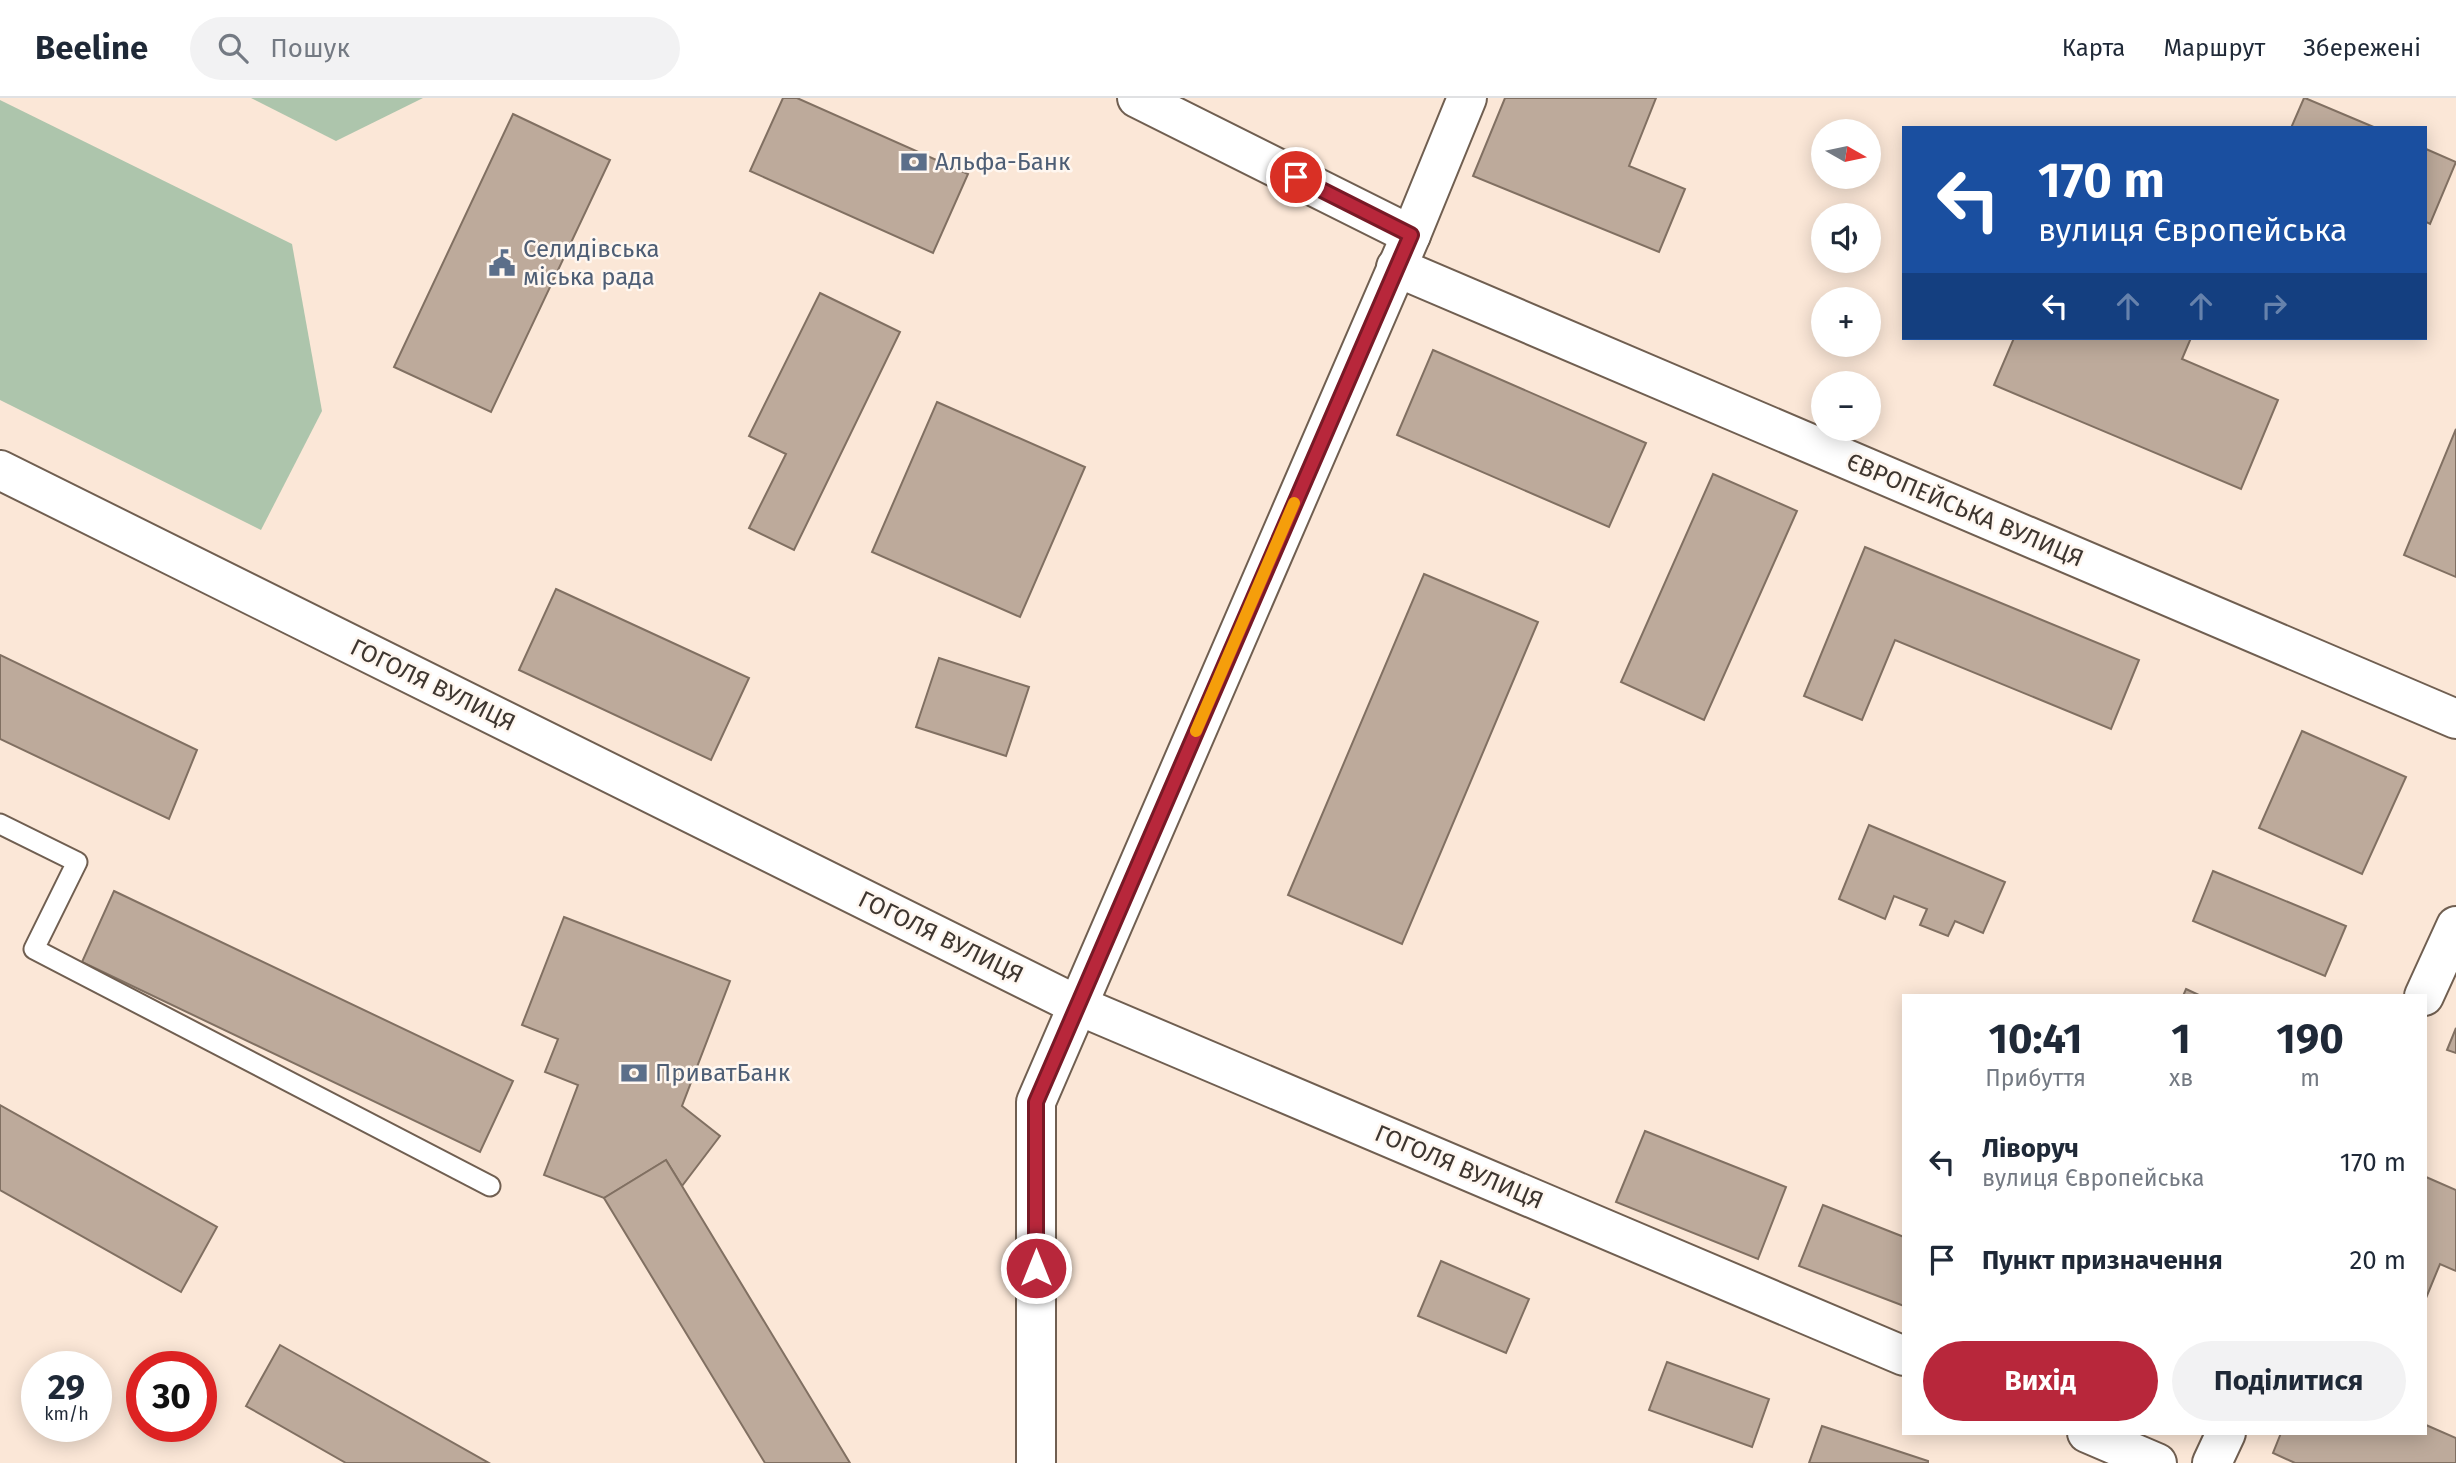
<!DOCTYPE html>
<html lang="uk">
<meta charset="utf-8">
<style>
:root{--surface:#fff;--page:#f2f2f3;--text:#1f2937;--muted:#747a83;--line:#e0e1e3;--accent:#b8273b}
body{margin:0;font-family:"Fira Sans",sans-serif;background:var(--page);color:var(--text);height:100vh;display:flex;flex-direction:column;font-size:26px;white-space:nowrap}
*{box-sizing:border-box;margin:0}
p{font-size:23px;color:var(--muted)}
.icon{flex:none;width:38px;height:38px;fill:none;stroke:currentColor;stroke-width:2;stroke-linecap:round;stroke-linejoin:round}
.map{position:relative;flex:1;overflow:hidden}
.panel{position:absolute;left:1902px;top:896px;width:525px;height:441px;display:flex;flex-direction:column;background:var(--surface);border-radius:0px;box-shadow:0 4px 18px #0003}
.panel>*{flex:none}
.guide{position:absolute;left:1902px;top:28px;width:525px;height:214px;border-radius:0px;box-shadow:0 4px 18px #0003;background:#1a4fa0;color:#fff;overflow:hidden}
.needle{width:46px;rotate:99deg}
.tools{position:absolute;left:1811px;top:21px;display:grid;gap:14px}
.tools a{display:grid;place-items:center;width:70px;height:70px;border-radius:50%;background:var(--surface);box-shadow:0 4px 18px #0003;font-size:35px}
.speed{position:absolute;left:21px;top:1253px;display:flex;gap:14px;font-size:35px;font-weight:700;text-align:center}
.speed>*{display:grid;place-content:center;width:91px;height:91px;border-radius:50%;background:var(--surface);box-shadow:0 4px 18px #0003;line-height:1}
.speed small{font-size:18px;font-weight:400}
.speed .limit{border:10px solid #d22;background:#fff;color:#111}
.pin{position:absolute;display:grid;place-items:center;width:60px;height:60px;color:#fff;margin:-30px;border:4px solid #fff;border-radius:50%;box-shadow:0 2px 7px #0007}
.me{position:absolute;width:77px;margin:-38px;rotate:0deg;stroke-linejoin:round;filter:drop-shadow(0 0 5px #0008)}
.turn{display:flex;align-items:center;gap:24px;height:147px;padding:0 21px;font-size:32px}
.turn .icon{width:91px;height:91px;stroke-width:2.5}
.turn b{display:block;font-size:49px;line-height:60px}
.lanes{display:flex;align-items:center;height:66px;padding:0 21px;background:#0003;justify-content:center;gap:35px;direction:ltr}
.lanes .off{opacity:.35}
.eta{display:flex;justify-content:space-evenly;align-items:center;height:119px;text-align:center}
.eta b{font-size:42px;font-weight:700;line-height:49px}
.action{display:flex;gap:14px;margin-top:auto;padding:14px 21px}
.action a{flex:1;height:80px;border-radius:42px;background:var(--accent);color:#fff;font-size:28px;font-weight:700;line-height:80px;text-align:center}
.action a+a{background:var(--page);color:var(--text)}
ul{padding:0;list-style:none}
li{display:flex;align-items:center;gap:21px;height:98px;padding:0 21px}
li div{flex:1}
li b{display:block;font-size:26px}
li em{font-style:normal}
header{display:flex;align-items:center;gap:42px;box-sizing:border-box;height:98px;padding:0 35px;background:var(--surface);border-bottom:2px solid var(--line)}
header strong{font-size:33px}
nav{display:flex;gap:38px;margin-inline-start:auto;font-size:24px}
.search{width:490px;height:63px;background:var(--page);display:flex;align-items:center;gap:18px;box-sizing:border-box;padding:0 24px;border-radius:38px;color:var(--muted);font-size:26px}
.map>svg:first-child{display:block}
.forest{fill:#adc5ac}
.building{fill:#bdaa9b;stroke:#817062;stroke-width:2}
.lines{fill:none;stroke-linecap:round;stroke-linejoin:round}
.lane-casing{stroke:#705f51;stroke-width:23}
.street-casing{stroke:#705f51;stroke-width:42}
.lane{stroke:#fff;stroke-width:19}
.street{stroke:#fff;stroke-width:38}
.route-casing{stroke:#781926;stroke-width:18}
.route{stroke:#b8273b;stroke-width:12}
.slow{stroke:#f59e0b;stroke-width:12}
.labels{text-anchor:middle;stroke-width:5;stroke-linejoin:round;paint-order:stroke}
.service-label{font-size:24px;fill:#4e5e75;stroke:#fff7f0;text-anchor:start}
.street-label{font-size:24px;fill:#3e3630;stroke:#fff7f0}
</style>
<header>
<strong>Beeline</strong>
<div class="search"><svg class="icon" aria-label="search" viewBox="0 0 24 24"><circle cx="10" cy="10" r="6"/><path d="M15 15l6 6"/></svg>Пошук</div>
<nav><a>Карта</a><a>Маршрут</a><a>Збережені</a></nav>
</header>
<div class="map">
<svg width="2456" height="1365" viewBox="0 0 2456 1365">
<rect width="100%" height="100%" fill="#fbe7d7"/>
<g class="forest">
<path d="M251,0H423L336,43Z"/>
<path d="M0,2L292,146L322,313L261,432L0,302Z"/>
</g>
<g class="building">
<path d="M783,0H797L968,76L933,155L750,73Z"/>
<path d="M1505,0H1656L1629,68L1685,91L1659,154L1473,78Z"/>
<path d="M2304,0H2305L2376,30H2291Z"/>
<path d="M513,16L610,62L491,314L394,269Z"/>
<path d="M2426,51L2456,64L2430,126L2426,124Z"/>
<path d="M820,195L900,234L794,452L749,430L786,356L749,338Z"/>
<path d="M2014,240H2191L2182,261L2278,302L2241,391L1994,287Z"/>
<path d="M1433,252L1646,345L1609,429L1397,337Z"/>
<path d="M937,304L1085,369L1020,519L872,454Z"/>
<path d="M2456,331V479L2404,457Z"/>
<path d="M1713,376L1797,413L1704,622L1621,584Z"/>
<path d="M1865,449L2139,562L2111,631L1895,542L1862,622L1804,598Z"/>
<path d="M1424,476L1538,524L1402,846L1288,797Z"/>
<path d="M556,491L749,580L711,662L519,572Z"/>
<path d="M0,557L197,652L169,721L0,641Z"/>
<path d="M939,560L1029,589L1006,658L916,629Z"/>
<path d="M2302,633L2406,679L2362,776L2259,730Z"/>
<path d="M1869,727L2005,784L1983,835L1955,823L1948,838L1920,827L1927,811L1894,798L1885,821L1839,801Z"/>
<path d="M2213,773L2346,828L2325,878L2193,823Z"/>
<path d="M114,793L513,983L480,1054L82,864Z"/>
<path d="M564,819L730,883L682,1008L720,1038L682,1088L666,1062L604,1100L544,1077L578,987L545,974L558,941L522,927Z"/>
<path d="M2186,891L2201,898H2183Z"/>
<path d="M2456,930V955L2447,952Z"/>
<path d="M0,1007L217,1129L181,1194L0,1092Z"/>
<path d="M1645,1033L1786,1089L1758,1161L1616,1104Z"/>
<path d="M666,1062L682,1088L850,1365H765L604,1100Z"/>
<path d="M2426,1079L2456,1092V1173L2440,1166L2426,1200Z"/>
<path d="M1823,1107L1904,1139V1208L1799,1168Z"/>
<path d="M1441,1163L1529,1201L1506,1255L1418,1218Z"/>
<path d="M280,1247L489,1365H346L246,1308Z"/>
<path d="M1667,1264L1769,1301L1752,1349L1649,1312Z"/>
<path d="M2426,1327L2456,1340V1365H2295L2273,1355L2281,1335H2426Z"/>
<path d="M1822,1328L1928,1363V1365H1809Z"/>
</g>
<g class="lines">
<defs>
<path id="lane" d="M0,726L77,764L34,851L490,1088"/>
<g id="street">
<path d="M1137,0L1411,137"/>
<path d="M1396,169L2456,621"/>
<path d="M0,372L1077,907L1904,1258"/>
<path d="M2424,898L2456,828"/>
<path d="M2087,1335L2157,1365"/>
<path d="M1036,1365V1004L1411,137L1467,0"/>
<path d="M2212,1365L2226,1335"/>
</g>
</defs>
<use href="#lane" class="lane-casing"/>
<use href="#street" class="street-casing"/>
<use href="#lane" class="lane"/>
<use href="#street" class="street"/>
</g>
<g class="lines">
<defs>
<path id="route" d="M1036,1170V1004L1411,137L1296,79"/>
</defs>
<use href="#route" class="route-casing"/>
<use href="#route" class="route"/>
<path class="slow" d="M1196,633L1294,405"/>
</g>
<defs>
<symbol id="bank-bare" viewBox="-9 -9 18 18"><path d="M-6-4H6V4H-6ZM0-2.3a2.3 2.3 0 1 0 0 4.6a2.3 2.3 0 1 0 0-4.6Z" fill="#5c6f8a" stroke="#fff7f0" stroke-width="2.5" paint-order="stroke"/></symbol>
<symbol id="civic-bare" viewBox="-9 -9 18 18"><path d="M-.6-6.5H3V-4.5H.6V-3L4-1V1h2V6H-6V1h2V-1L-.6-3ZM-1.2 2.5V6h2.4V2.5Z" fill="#5c6f8a" stroke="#fff7f0" stroke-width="2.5" paint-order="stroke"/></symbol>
</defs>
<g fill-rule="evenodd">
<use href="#bank-bare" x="895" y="45" width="38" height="38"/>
<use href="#civic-bare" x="483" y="146" width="38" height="38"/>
<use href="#bank-bare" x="615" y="956" width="38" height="38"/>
</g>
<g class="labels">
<g class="service-label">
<text x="935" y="72">Альфа-Банк</text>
<text x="523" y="159">Селидівська<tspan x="523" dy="28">міська рада</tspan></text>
<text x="655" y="983">ПриватБанк</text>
</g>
<g class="street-label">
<text transform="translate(1965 412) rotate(23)" y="8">ЄВРОПЕЙСЬКА ВУЛИЦЯ</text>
<text transform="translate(433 587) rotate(26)" y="8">ГОГОЛЯ ВУЛИЦЯ</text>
<text transform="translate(941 839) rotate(26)" y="8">ГОГОЛЯ ВУЛИЦЯ</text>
<text transform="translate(1459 1069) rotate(23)" y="8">ГОГОЛЯ ВУЛИЦЯ</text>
</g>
</g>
</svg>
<div class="tools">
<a><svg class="needle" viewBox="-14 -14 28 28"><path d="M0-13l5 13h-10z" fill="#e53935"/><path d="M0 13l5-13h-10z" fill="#747a83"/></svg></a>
<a><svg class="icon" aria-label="sound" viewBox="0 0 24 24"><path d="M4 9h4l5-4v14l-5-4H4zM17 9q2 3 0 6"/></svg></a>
<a>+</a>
<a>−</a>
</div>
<div class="speed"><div>29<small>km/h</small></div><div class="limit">30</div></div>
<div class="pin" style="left:1296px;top:79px;background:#d93025"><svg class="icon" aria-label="arrive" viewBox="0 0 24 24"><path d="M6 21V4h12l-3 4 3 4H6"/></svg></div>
<svg class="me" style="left:1036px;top:1170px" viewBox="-20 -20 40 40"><circle r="17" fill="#b8273b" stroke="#fff" stroke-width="3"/><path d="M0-11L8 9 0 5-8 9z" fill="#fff"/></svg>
<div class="guide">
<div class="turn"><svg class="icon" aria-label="left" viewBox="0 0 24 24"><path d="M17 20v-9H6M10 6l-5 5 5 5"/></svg><div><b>170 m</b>вулиця Європейська</div></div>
<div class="lanes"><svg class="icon" aria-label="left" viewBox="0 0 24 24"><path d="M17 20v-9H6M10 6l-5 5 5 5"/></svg><svg class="icon off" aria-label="ahead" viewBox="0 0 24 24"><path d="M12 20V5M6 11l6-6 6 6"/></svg><svg class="icon off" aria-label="ahead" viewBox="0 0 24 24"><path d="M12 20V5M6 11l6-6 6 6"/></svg><svg class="icon off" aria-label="right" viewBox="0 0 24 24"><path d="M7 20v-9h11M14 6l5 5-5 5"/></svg></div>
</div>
<section class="panel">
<div class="eta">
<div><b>10:41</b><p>Прибуття</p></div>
<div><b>1</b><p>хв</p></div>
<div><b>190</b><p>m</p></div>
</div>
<ul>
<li><svg class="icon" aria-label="left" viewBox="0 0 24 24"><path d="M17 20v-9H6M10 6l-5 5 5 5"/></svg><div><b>Ліворуч</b><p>вулиця Європейська</p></div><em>170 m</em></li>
<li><svg class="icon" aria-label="arrive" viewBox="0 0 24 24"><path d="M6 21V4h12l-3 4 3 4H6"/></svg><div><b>Пункт призначення</b></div><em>20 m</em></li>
</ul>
<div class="action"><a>Вихід</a><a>Поділитися</a></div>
</section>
</div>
